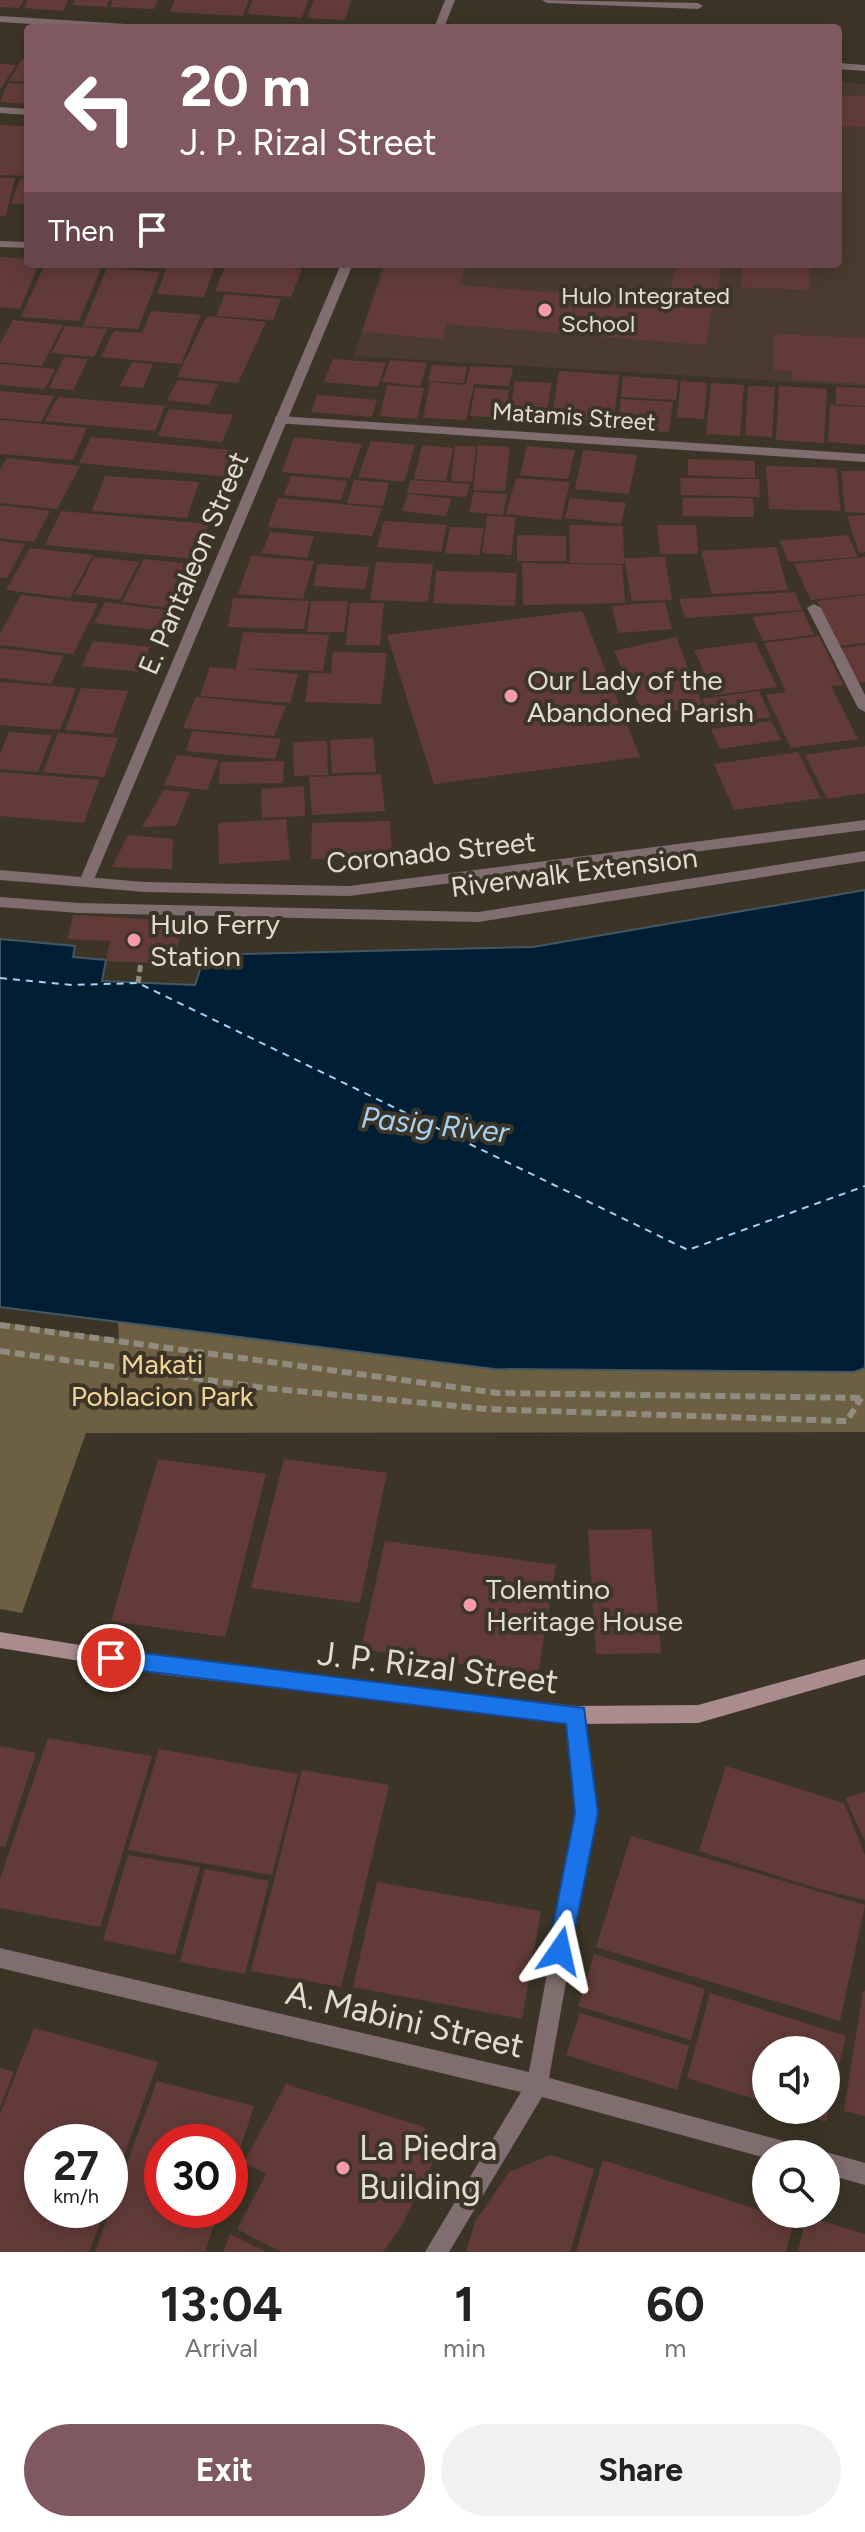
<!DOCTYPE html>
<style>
:root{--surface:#fff;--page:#f2f2f2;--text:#222;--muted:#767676;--accent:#805860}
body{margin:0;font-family:Figtree,sans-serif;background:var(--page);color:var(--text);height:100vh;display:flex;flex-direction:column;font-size:30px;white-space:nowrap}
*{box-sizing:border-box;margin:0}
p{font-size:26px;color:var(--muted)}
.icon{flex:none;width:44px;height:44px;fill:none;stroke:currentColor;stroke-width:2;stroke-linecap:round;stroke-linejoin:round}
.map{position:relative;height:2252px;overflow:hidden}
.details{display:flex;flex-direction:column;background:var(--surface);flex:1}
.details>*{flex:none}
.hud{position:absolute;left:24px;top:24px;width:818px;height:244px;border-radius:8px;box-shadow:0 4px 20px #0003;background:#805860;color:#fff;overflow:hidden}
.buttons{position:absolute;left:752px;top:2036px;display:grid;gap:16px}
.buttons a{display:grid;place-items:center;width:88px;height:88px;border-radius:50%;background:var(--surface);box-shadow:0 4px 20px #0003;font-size:40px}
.speed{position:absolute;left:24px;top:2124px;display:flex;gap:16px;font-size:40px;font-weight:700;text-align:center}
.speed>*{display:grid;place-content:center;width:104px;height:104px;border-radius:50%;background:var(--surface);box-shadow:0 4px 20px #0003;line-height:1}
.speed small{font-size:20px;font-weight:400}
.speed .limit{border:12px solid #d22;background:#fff;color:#111}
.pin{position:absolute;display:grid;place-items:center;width:68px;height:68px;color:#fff;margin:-34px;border:4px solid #fff;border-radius:50%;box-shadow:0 2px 8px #0007}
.me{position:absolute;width:88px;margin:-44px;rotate:11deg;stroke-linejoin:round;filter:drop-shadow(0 0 6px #0008)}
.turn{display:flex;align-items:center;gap:28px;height:168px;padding:0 24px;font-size:36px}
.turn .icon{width:104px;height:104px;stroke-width:2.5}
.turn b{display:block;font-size:56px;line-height:68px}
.then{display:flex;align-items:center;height:76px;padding:0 24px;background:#0003;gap:16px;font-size:30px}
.eta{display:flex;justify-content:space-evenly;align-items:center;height:136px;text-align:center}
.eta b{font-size:48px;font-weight:700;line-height:56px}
.button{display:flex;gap:16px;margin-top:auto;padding:16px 24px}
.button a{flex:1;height:92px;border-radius:48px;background:var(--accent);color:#fff;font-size:32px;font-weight:700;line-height:92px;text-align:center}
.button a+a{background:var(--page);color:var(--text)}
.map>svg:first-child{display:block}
.education{fill:#4a3b2e}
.green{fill:#6d5f41}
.water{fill:#001e33;stroke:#435763;stroke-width:2}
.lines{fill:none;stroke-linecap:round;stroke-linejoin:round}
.ferry{stroke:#a4d2f5;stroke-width:2;stroke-dasharray:7 6;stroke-linecap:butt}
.building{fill:#623b39}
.path-far1{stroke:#918c80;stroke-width:5;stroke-dasharray:7 4;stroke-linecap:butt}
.path{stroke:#918c80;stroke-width:6;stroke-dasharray:10 5;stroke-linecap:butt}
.service{fill:#806d6f;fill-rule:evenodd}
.pedestrian{fill:#806d6f;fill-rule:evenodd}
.minor{fill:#806d6f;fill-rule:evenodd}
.tertiary{fill:#806d6f;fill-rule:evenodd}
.secondary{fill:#aa8b8e;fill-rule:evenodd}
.route{fill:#1a73e8;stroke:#114b97;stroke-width:2}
.poi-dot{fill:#f39aab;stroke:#3c3527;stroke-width:3}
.labels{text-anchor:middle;stroke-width:8;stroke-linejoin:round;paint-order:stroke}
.far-poi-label{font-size:24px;fill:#e0dcd3;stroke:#3c3527;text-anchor:start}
.far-street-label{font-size:24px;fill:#e0dcd3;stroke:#3c3527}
.street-label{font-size:28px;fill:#e0dcd3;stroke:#3c3527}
.poi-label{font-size:28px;fill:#e0dcd3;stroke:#3c3527;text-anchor:start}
.park-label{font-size:28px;fill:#f2d697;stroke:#3c3527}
.water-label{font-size:30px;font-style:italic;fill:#a4d2f5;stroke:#3c3527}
.near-street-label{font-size:34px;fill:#e0dcd3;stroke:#3c3527}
.near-poi-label{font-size:34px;fill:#e0dcd3;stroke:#3c3527;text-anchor:start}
</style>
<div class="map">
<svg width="865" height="2252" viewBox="0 0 865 2252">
<rect width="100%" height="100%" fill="#3c3527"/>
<path class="education" d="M838,82L865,84V386L354,356L383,264H838Z"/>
<path class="green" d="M0,1322L119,1339L118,1322L542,1369L854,1372L865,1368V1432L86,1433L22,1613L0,1609Z"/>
<path class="water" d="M865,890V1368L854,1372L494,1369L0,1307V939L75,946L73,957L106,960L102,981L195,985L205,955L533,947Z"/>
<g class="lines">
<path class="ferry" d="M0,978L72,985L138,983L688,1250L865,1186"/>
</g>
<g class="building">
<path d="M0,0H24L19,8L0,7Z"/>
<path d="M28,0H68L63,11L24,8Z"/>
<path d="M75,0H110L106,7L72,5Z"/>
<path d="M113,0H158L154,9L110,7Z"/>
<path d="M175,0H249L243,16L170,12Z"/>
<path d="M253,0H308L302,18L247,14Z"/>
<path d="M314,0H351L345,20L307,18Z"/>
<path d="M22,59L28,60V82L9,81Z"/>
<path d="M0,64L16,65L0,90Z"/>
<path d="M8,83L28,84V104L0,102Z"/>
<path d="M838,95L865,96V127L838,126Z"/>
<path d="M0,125L28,126V176L0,175Z"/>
<path d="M0,178H15L6,216H0Z"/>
<path d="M20,179H28V204H11Z"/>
<path d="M0,257L28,259V264H39L20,309L0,307Z"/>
<path d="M45,264H103L79,321L21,317Z"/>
<path d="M168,264L215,266L204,297L157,294Z"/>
<path d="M226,264H236L302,269L291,297L215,291Z"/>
<path d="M386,264H466L460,285L713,306L705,345L447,324L442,339L362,332Z"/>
<path d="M676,264L721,268L716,300L669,297Z"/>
<path d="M742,264H810L809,290L741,287Z"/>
<path d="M107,268L160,272L138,329L83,326Z"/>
<path d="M225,294L281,299L273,320L216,316Z"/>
<path d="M151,311L201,315L181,364L101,357L114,331L142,333Z"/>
<path d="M207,316L266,322L238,383L177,377Z"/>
<path d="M13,320L63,325L42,366L0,362V344Z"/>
<path d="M65,326L107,329L94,357L52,353Z"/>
<path d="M774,334L865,338V384L792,380V371L773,370Z"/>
<path d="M64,357L88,359L73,390L49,388Z"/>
<path d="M333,359L386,363L378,387L324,382Z"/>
<path d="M390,360L427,363L420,386L382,382Z"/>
<path d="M132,362L153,364L143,388L120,386Z"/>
<path d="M0,364L55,369L45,389L0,385Z"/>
<path d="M432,365L467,367L464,383L428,381Z"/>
<path d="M470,366L513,368L509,386L474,384L466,420L423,418L430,382L466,385Z"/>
<path d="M559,371L619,375L613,427L551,423Z"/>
<path d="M623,376L678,380L676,400L621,397Z"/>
<path d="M178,380L218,384L209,405L167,400Z"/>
<path d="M515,381L552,383L545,422L509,420Z"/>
<path d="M681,381L707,383L704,419L677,417Z"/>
<path d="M711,383L744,385L740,436L706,434Z"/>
<path d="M387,385L424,388L417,419L380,416Z"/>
<path d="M748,386L775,387L772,437L745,435Z"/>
<path d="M779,386L827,389L824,443L776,440Z"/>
<path d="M836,387L865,388V406L836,404Z"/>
<path d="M475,388L509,390L505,418L470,416Z"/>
<path d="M0,391L54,396L41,422L0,418Z"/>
<path d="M317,395L377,400L372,417L311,412Z"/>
<path d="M58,397L165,406L155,431L45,421Z"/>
<path d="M621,399L673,402L669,432L617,429Z"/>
<path d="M830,405L865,407V445L828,442Z"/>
<path d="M169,409L233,415L222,442L158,436Z"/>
<path d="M0,420L87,428L73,460L0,454Z"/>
<path d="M91,437L239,451L229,477L79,463Z"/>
<path d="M294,437L362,444L350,478L282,472Z"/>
<path d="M371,441L415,445L404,482L358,477Z"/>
<path d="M422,445L453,448L446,481L414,479Z"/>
<path d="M478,445L510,447L505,491L473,490Z"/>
<path d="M455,446L476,447L472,482L451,481Z"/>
<path d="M527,446L575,450L568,479L520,475Z"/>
<path d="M583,450L637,455L629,494L575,489Z"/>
<path d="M7,458L80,466L57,509L0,503V470Z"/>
<path d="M688,459L755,461V478L688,475Z"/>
<path d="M766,466L836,468L841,511L769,509Z"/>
<path d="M841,471H865V513L845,512Z"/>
<path d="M105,476L199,482L187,518L92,511Z"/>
<path d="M291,476L347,481L341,500L284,495Z"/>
<path d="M516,478L570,482L561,520L506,514Z"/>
<path d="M680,478L759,479L760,497L681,495Z"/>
<path d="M354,480L389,483L383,506L347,503Z"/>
<path d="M410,480L470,484L466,497L407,493Z"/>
<path d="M474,492L507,494L503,515L469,512Z"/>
<path d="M408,494L451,499L446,516L402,511Z"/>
<path d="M278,498L382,508L372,536L268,527Z"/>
<path d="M570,498L626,503L621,524L565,518Z"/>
<path d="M682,498H753L754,517L683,516Z"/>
<path d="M0,505L50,511L34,542L0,538Z"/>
<path d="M61,511L209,524L195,559L45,545Z"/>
<path d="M865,515V552L859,553L847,516Z"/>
<path d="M487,516L516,517L511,555L482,553Z"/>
<path d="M384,521L447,525L441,552L377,547Z"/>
<path d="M569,525L623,526L624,564L570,563Z"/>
<path d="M657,525H696L698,554H660Z"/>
<path d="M450,527L484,528L479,555L445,553Z"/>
<path d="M270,532L314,536L307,558L262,553Z"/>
<path d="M517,535L566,536V561H517Z"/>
<path d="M848,535L858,557L788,562L780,541Z"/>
<path d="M0,541L25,544L7,578L0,577Z"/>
<path d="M776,547L788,590L712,594L701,551Z"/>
<path d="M30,548L93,555L70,598L6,590Z"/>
<path d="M251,556L314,561L303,599L238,594Z"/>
<path d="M94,557L139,562L120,600L75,594Z"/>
<path d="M665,557L672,600L632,601L624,558Z"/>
<path d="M865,557V594L811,600L794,564Z"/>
<path d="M144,559L189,564L168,608L122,602Z"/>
<path d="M376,562L433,564L428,602L370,600Z"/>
<path d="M522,563L622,565L625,603L523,605Z"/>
<path d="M318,564L369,567L365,589L313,586Z"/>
<path d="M436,571L517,573L515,606L433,603Z"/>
<path d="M795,592L802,610L685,618L679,599Z"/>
<path d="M21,595L98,604L73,654L0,645V634Z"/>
<path d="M865,595V643L839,646L817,601Z"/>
<path d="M233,598L309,601L304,629L228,627Z"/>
<path d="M311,601H348L344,632H307Z"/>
<path d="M105,602L173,611L163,631L94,623Z"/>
<path d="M665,602L672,629L618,633L612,606Z"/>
<path d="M350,603H384L380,645H346Z"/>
<path d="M582,611L640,757L434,784L387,635Z"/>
<path d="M803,611L814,635L763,641L752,617Z"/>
<path d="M243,632L329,635L323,671L239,668L298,674L290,703L200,696L210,667L236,669Z"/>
<path d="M819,636L843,685L831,686L858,739L791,748L766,695L786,692L764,643Z"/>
<path d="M676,637L703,707L647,715L636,699L614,651Z"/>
<path d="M93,641L150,647L141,672L82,666Z"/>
<path d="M755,642L777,687L715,695L694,650Z"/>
<path d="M865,645V682L854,683L837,649Z"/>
<path d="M0,648L64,656L51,684L0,678Z"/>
<path d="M333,652L387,653L381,704L305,702L309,673H331Z"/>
<path d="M0,682L76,688L60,730L0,725Z"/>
<path d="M81,688L128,691L113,734L65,730Z"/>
<path d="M759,691L771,717L713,725L702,699Z"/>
<path d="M196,697L286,706L274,736L183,728Z"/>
<path d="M771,721L781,740L720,749L711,729Z"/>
<path d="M192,731L281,739L275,759L186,751Z"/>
<path d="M9,732L52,735L38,772L0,769V754Z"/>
<path d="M58,733L118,738L104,777L43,772Z"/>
<path d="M373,738L376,772L332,773L330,740Z"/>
<path d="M327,741L328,775L294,776L293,742Z"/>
<path d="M865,746V793L827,799L805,755Z"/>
<path d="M798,752L821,798L734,810L714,764Z"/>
<path d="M177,755L219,760L207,790L164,785Z"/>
<path d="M284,761L283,783L219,784L220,762Z"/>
<path d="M0,772L99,780L84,823L0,816Z"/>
<path d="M381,774L385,811L312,815L309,777Z"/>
<path d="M304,786L305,816L262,818L261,789Z"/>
<path d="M164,790L190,792L176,826L142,827Z"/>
<path d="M286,819L290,860L219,864L218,823Z"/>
<path d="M390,821L392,857L311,859L312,823Z"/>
<path d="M128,835L173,839L172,869L112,867Z"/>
<path d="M73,915L183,921L174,964L106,961L110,941L68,939Z"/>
<path d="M158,1459L266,1474L225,1637L111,1621Z"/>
<path d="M284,1459L387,1473L360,1603L251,1588Z"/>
<path d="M651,1529L661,1653L596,1654L588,1530Z"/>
<path d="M385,1541L556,1565L538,1675L361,1649Z"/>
<path d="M48,1738L152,1756L100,1927L0,1908V1879Z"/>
<path d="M0,1746L36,1753L5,1847L0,1846Z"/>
<path d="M159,1749L298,1774L272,1875L128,1850Z"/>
<path d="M726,1766L844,1803L865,1855V1900L819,1889L699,1851Z"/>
<path d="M302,1770L389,1785L341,1987L251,1971Z"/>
<path d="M865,1792V1841L845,1798Z"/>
<path d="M631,1836L865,1905L840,2021L596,1947Z"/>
<path d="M128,1855L200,1867L175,1955L103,1940Z"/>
<path d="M205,1869L269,1881L245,1974L180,1962Z"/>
<path d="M377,1882L541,1911L522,2019L353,1987Z"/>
<path d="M594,1954L705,1989L691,2040L578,2006Z"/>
<path d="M863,1991H865V2116L844,2111Z"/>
<path d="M710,1993L846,2036L826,2122L789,2111L826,2110V2050H766V2103L687,2078Z"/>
<path d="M580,2013L689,2046L677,2090L566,2055Z"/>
<path d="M34,2028L158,2062L110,2194V2142H42V2210H105L89,2252H0V2114Z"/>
<path d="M0,2068L14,2072L0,2108Z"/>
<path d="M157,2081L254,2106L231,2176L230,2142H162V2210H219L205,2252H95Z"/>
<path d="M286,2084L424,2127L435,2158L402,2225L383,2252H281L237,2229L266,2174L244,2162Z"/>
<path d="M551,2155L594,2169L570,2252H466L475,2222L509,2172Z"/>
<path d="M603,2160L794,2221L786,2252H576Z"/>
<path d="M806,2216L865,2234V2252H798Z"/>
<path d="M230,2234L266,2252H223Z"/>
</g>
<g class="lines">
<path class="path-far1" d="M138,983L141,962"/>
<g class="path">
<path d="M0,1325L498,1393L865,1398"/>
<path d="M0,1351L265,1388L487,1409L847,1421L861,1398"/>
</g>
<path class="service" d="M542,0L698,3L703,6L698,9L547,3Z"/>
<path class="pedestrian" d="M865,851V861L478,922L79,913L0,907V897L79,903L478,912Z"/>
<g class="minor">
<path d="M0,16L142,25L147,28H96L0,22Z"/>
<path d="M838,63L865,65V71L838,69Z"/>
<path d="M0,107L28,109V115L0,113Z"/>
<path d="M0,241L28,242V248L0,247Z"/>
<path d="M279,416L865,454V462L275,423V417Z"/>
<path d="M814,604L821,608L865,695V712L858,708L807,608Z"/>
<path d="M865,820V830L349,896L144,892L86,887L79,882L86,877L144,882L349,886Z"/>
<path d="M576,1706L583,1709L586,1715L596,1813L549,2078L791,2143L799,2146L802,2154H766V2158L542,2097L449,2252H425L521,2092L0,1968V1948L529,2072L576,1813L566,1715L569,1709Z"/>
<path d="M826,2152L865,2163V2185L826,2174V2154H821Z"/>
</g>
<g class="tertiary">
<path d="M445,0H455L444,28H434Z"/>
<path d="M341,264H353L93,882L86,887L0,880V870L81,877Z"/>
</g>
<path class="secondary" d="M0,1632L166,1659L576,1706L698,1705L865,1659V1675L698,1723L576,1724L166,1675L0,1648Z"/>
</g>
<path class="route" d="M111,1649L584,1708L598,1813L569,1959L560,1963L552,1959L548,1951L575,1813L566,1724L111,1667L103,1665L100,1658L103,1651Z"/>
<g class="poi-dot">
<circle cx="545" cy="310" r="8"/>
<circle cx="511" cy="696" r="8"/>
<circle cx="134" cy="940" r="8"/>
<circle cx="470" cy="1605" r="8"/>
<circle cx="343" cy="2168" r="8"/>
</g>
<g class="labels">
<g class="far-poi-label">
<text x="561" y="304">Hulo Integrated<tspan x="561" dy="28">School</tspan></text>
</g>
<g class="far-street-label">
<text transform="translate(574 417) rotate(4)" y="8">Matamis Street</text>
</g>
<g class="street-label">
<text transform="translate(193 563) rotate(-67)" y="10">E. Pantaleon Street</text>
<text transform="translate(431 852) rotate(-6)" y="10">Coronado Street</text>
<text transform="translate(574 872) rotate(-7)" y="10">Riverwalk Extension</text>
</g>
<g class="poi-label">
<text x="527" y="690">Our Lady of the<tspan x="527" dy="32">Abandoned Parish</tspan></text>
<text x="150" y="934">Hulo Ferry<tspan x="150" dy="32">Station</tspan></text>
<text x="486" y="1599">Tolemtino<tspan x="486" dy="32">Heritage House</tspan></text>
</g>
<g class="park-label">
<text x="162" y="1374">Makati<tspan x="162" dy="32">Poblacion Park</tspan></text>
</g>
<g class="water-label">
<text transform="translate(435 1125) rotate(6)" y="10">Pasig River</text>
</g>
<g class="near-street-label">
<text transform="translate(438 1667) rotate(7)" y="12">J. P. Rizal Street</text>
<text transform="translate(405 2019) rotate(13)" y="12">A. Mabini Street</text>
</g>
<g class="near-poi-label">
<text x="359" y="2160">La Piedra<tspan x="359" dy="39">Building</tspan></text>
</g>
</g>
</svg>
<div class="buttons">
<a><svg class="icon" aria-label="sound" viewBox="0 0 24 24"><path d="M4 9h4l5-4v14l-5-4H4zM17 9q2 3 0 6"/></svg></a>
<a><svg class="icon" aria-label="search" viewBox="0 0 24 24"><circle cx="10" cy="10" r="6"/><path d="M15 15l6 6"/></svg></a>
</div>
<div class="speed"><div>27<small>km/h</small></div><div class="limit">30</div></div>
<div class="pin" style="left:111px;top:1658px;background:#d93025"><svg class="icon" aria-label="arrive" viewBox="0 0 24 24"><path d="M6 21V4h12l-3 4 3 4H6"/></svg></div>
<svg class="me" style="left:560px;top:1951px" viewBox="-20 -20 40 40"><path d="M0-17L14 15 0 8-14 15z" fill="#1a73e8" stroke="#fff" stroke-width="4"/></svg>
<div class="hud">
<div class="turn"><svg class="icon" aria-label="left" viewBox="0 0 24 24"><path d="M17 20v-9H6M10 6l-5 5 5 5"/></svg><div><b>20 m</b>J. P. Rizal Street</div></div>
<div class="then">Then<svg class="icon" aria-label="arrive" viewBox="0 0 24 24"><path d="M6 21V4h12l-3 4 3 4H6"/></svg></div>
</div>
</div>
<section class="details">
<div class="eta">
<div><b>13:04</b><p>Arrival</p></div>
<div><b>1</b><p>min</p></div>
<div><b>60</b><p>m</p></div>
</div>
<div class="button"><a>Exit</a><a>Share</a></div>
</section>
